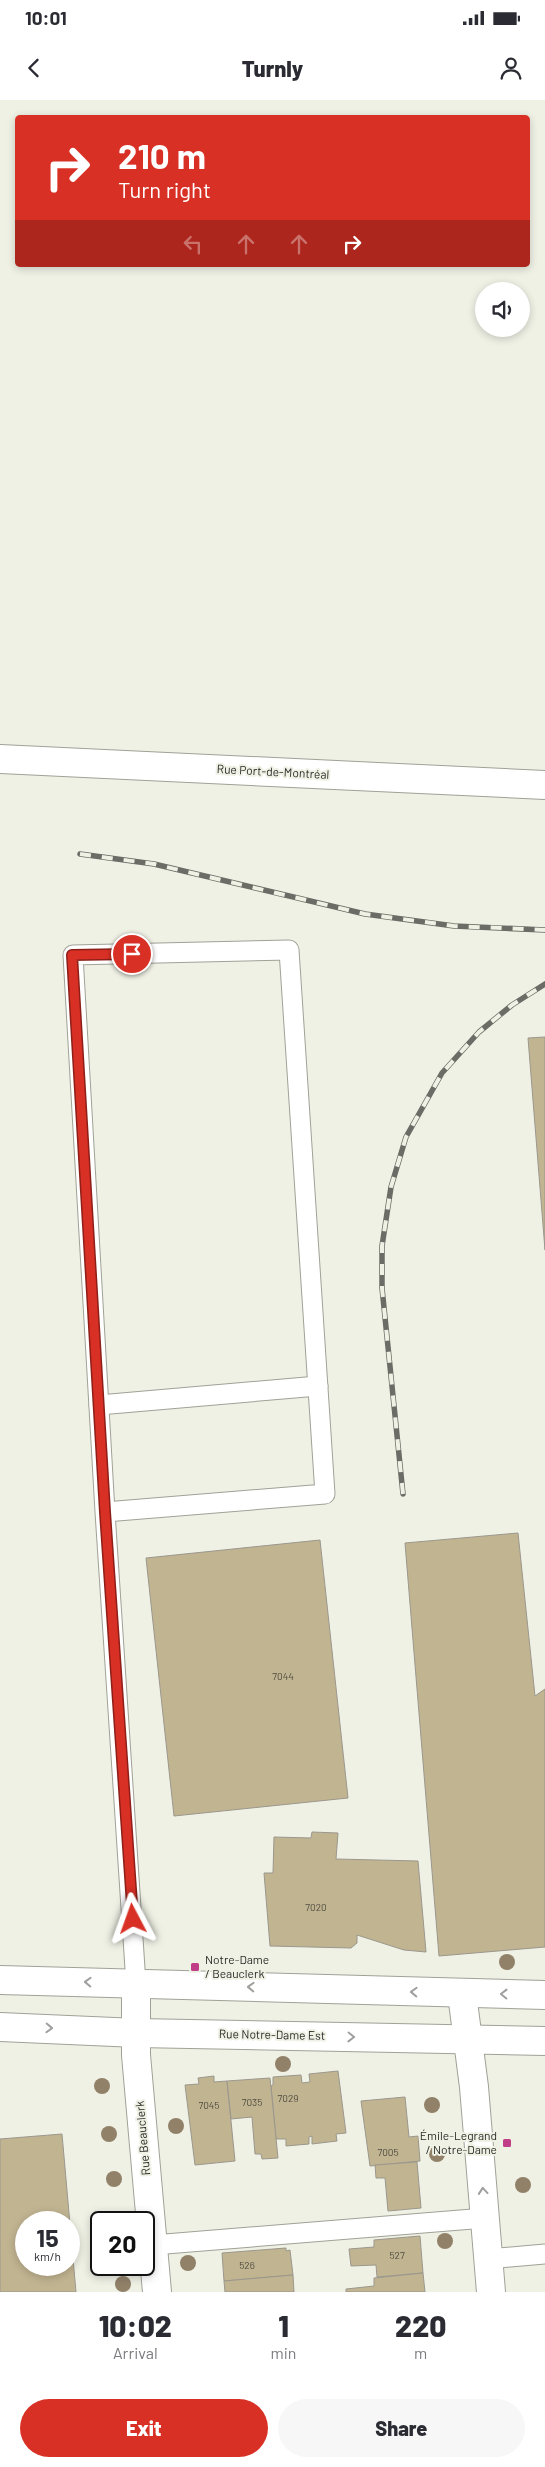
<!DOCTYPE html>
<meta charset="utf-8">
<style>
:root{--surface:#fff;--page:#f7f7f7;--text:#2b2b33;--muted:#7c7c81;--accent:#d93025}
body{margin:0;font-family:Barlow,sans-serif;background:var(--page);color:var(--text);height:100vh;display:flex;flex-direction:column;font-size:19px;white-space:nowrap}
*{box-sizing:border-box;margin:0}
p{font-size:16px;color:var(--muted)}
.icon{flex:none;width:28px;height:28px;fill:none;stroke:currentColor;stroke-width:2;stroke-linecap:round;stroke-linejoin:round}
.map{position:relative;height:2192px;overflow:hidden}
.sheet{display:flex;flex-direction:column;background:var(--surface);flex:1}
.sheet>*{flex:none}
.guide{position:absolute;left:15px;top:15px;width:515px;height:152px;border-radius:5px;box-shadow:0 2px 8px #0003;background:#d93025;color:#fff;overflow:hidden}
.buttons{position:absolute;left:475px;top:182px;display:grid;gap:10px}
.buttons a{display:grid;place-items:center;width:55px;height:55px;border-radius:50%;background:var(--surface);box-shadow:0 2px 8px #0003;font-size:25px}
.speed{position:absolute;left:15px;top:2111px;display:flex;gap:10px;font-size:25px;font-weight:700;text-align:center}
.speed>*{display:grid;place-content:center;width:65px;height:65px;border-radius:50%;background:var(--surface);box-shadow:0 2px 8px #0003;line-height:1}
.speed small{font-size:12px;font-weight:400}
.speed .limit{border:2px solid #111;border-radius:8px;background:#fff;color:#111}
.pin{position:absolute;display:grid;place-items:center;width:42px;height:42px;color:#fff;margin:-21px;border:2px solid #fff;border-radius:50%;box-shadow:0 1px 5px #0007}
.me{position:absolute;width:55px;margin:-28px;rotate:356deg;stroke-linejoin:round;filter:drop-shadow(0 0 4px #0008)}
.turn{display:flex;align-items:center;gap:18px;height:105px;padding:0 20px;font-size:22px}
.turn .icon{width:65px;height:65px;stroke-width:2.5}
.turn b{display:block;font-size:35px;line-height:42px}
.lanes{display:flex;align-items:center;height:48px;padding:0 20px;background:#0003;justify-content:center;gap:25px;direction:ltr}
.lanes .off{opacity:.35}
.eta{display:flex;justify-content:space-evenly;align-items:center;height:85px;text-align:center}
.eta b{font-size:30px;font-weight:800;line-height:35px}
.button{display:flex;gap:10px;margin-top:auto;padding:10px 20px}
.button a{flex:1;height:58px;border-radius:30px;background:var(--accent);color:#fff;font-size:20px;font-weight:800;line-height:58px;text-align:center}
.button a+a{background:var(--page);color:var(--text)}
.status{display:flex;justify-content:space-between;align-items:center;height:35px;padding:0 25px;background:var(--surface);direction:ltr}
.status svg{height:14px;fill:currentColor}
header{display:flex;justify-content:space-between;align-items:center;height:65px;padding:0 20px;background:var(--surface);font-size:22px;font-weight:800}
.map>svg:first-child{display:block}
.building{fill:#c1b491;stroke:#9b978d;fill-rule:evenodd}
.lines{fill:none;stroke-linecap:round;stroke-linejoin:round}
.lane-casing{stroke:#a0a197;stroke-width:21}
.street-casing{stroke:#a0a197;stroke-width:30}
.secondary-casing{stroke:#a0a197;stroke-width:30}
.lane{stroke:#fff;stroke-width:19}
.street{stroke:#fff;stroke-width:28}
.secondary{stroke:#fff;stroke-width:28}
.rail-casing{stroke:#6b6c66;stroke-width:5.5}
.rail{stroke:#eff1e5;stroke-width:4;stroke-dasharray:11;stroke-linecap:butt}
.tree{fill:#918169}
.oneway{stroke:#9fa09e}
.route-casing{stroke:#8d1f18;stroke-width:12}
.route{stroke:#d93025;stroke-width:9}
.poi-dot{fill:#bf3e87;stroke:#eff1e5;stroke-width:2}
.labels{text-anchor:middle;stroke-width:4;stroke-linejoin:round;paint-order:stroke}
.number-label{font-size:10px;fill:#504d42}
.street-label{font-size:12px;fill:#2a2b27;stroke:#eff1e5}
.poi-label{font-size:12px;fill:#2a2b27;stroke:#eff1e5;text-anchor:start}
</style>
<div class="status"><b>10:01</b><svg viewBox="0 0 49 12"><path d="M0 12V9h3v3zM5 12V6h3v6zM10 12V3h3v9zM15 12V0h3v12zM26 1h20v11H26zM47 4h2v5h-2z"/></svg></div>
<header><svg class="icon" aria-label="back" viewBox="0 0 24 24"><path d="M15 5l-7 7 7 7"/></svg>Turnly<svg class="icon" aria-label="person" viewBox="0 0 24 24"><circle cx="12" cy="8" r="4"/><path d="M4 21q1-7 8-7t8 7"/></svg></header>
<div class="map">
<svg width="545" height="2192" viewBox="0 0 545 2192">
<rect width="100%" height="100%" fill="#eff1e5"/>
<g class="building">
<path d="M545,937V1150L528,938Z"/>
<path d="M518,1433L535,1596L545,1589V1847L439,1856L405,1443Z"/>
<path d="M320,1440L348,1698L174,1716L146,1458Z"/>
<path d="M312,1732L338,1733L336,1759L418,1761L426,1852L404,1850L357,1835V1843L351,1848L270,1846L264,1773H273L274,1737L311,1738Z"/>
<path d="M338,1971L346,2033L336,2034L337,2041L312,2044V2036L309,2037V2044L286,2046V2039H276L271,1986L273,1985V1977L301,1975L302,1983L310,1982L309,1974Z"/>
<path d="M214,1976V1982L227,1981L235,2061L195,2065L185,1985L199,1984L198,1978Z"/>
<path d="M270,1978L278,2058L262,2059L261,2054H255L252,2017L231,2019L227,1981Z"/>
<path d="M405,1997L409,2037L418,2036L420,2061L370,2066L361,2001Z"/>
<path d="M62,2034L76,2192H0V2039ZM26,2122H69V2165H26Z"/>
<path d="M417,2062L421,2108L388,2111L385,2078H376L375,2065Z"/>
<path d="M420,2136L423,2173L377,2177L376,2165L351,2166L349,2149L374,2147V2140Z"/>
<path d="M286,2148V2151L290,2150L293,2175L224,2181L222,2153Z"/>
<path d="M423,2173L425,2192H346V2189L374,2186V2178Z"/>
<path d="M293,2175L294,2192H225L224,2181Z"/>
</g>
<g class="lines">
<defs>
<g id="lane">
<path d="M99,1305L318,1286"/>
<path d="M105,1412L325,1394L289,850L73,855L105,1412L136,1884"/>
<path d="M153,2145L485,2118"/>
<path d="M488,2159L545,2154"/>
</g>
<g id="street">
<path d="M0,659L545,685"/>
<path d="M136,1884V1955L157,2192"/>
<path d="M462,1894L474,1987L491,2192"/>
</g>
<g id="secondary">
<path d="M0,1880L545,1895"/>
<path d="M0,1927L137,1933L545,1941"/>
</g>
</defs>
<use href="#lane" class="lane-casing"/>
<use href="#street" class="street-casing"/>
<use href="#secondary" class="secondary-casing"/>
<use href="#lane" class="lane"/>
<use href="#street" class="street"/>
<use href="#secondary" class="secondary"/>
<defs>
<g id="rail">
<path d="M80,754L154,764L365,814L454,826L545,830"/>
<path d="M403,1394L382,1188V1146L391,1087L406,1037L442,973L479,932L512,905L545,884"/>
</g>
</defs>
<use href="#rail" class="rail-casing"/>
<use href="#rail" class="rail"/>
</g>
<g class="tree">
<circle cx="507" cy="1862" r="8"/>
<circle cx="283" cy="1964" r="8"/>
<circle cx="102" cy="1986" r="8"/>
<circle cx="432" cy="2005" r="8"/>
<circle cx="176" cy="2026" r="8"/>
<circle cx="109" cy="2034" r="8"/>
<circle cx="437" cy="2054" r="8"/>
<circle cx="114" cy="2079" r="8"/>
<circle cx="523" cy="2085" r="8"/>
<circle cx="445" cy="2141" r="8"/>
<circle cx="188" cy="2163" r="8"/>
<circle cx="123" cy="2184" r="8"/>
</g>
<defs><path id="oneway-chevron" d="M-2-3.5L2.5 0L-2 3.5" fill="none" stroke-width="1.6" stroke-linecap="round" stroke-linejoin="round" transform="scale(1.25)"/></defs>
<g class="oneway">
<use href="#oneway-chevron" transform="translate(88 1882) rotate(-178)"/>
<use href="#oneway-chevron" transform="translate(251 1887) rotate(-178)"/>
<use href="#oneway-chevron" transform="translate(414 1892) rotate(-178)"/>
<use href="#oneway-chevron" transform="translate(504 1894) rotate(-179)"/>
<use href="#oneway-chevron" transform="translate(49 1928) rotate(2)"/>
<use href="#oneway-chevron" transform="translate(351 1937) rotate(1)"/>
<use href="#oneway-chevron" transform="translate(483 2091) rotate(-95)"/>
</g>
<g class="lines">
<defs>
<path id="route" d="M132,854L72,855L105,1412L133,1819"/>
</defs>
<use href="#route" class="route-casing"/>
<use href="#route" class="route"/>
</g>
<g class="poi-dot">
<rect x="190" y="1862" width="10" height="10" rx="2.5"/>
<rect x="502" y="2038" width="10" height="10" rx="2.5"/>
</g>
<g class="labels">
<g class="number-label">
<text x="283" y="1580">7044</text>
<text x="316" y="1811">7020</text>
<text x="288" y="2002">7029</text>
<text x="252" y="2006">7035</text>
<text x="209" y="2009">7045</text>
<text x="388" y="2056">7005</text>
<text x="397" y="2159">527</text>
<text x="247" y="2169">526</text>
</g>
<g class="street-label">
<text transform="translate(273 672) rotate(3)" y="4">Rue Port-de-Montréal</text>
<text transform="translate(272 1935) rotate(1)" y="4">Rue Notre-Dame Est</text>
<text transform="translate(143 2038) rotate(-95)" y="4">Rue Beauclerk</text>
</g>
<g class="poi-label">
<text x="205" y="1864">Notre-Dame<tspan x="205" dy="14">/ Beauclerk</tspan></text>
<text x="497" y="2040" text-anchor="end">Émile-Legrand<tspan x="497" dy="14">/ Notre-Dame</tspan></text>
</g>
</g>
</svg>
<div class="buttons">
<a><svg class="icon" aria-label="sound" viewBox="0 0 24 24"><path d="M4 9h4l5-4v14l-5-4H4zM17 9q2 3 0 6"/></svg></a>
</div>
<div class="speed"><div>15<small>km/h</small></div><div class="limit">20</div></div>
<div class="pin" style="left:132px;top:854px;background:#d93025"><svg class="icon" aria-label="arrive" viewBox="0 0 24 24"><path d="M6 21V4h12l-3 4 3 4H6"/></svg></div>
<svg class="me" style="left:133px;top:1819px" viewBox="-20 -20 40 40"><path d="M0-17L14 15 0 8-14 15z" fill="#d93025" stroke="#fff" stroke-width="4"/></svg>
<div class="guide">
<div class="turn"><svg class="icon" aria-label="right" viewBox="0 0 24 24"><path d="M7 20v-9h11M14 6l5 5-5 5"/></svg><div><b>210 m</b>Turn right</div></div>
<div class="lanes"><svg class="icon off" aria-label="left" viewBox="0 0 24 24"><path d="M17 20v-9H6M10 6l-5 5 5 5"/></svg><svg class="icon off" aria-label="ahead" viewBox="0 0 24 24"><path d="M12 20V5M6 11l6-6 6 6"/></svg><svg class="icon off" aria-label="ahead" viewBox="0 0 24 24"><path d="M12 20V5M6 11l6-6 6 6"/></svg><svg class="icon" aria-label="right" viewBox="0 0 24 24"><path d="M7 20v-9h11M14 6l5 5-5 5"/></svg></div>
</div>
</div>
<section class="sheet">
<div class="eta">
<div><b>10:02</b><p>Arrival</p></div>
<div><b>1</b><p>min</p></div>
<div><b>220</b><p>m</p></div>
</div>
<div class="button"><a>Exit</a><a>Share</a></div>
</section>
